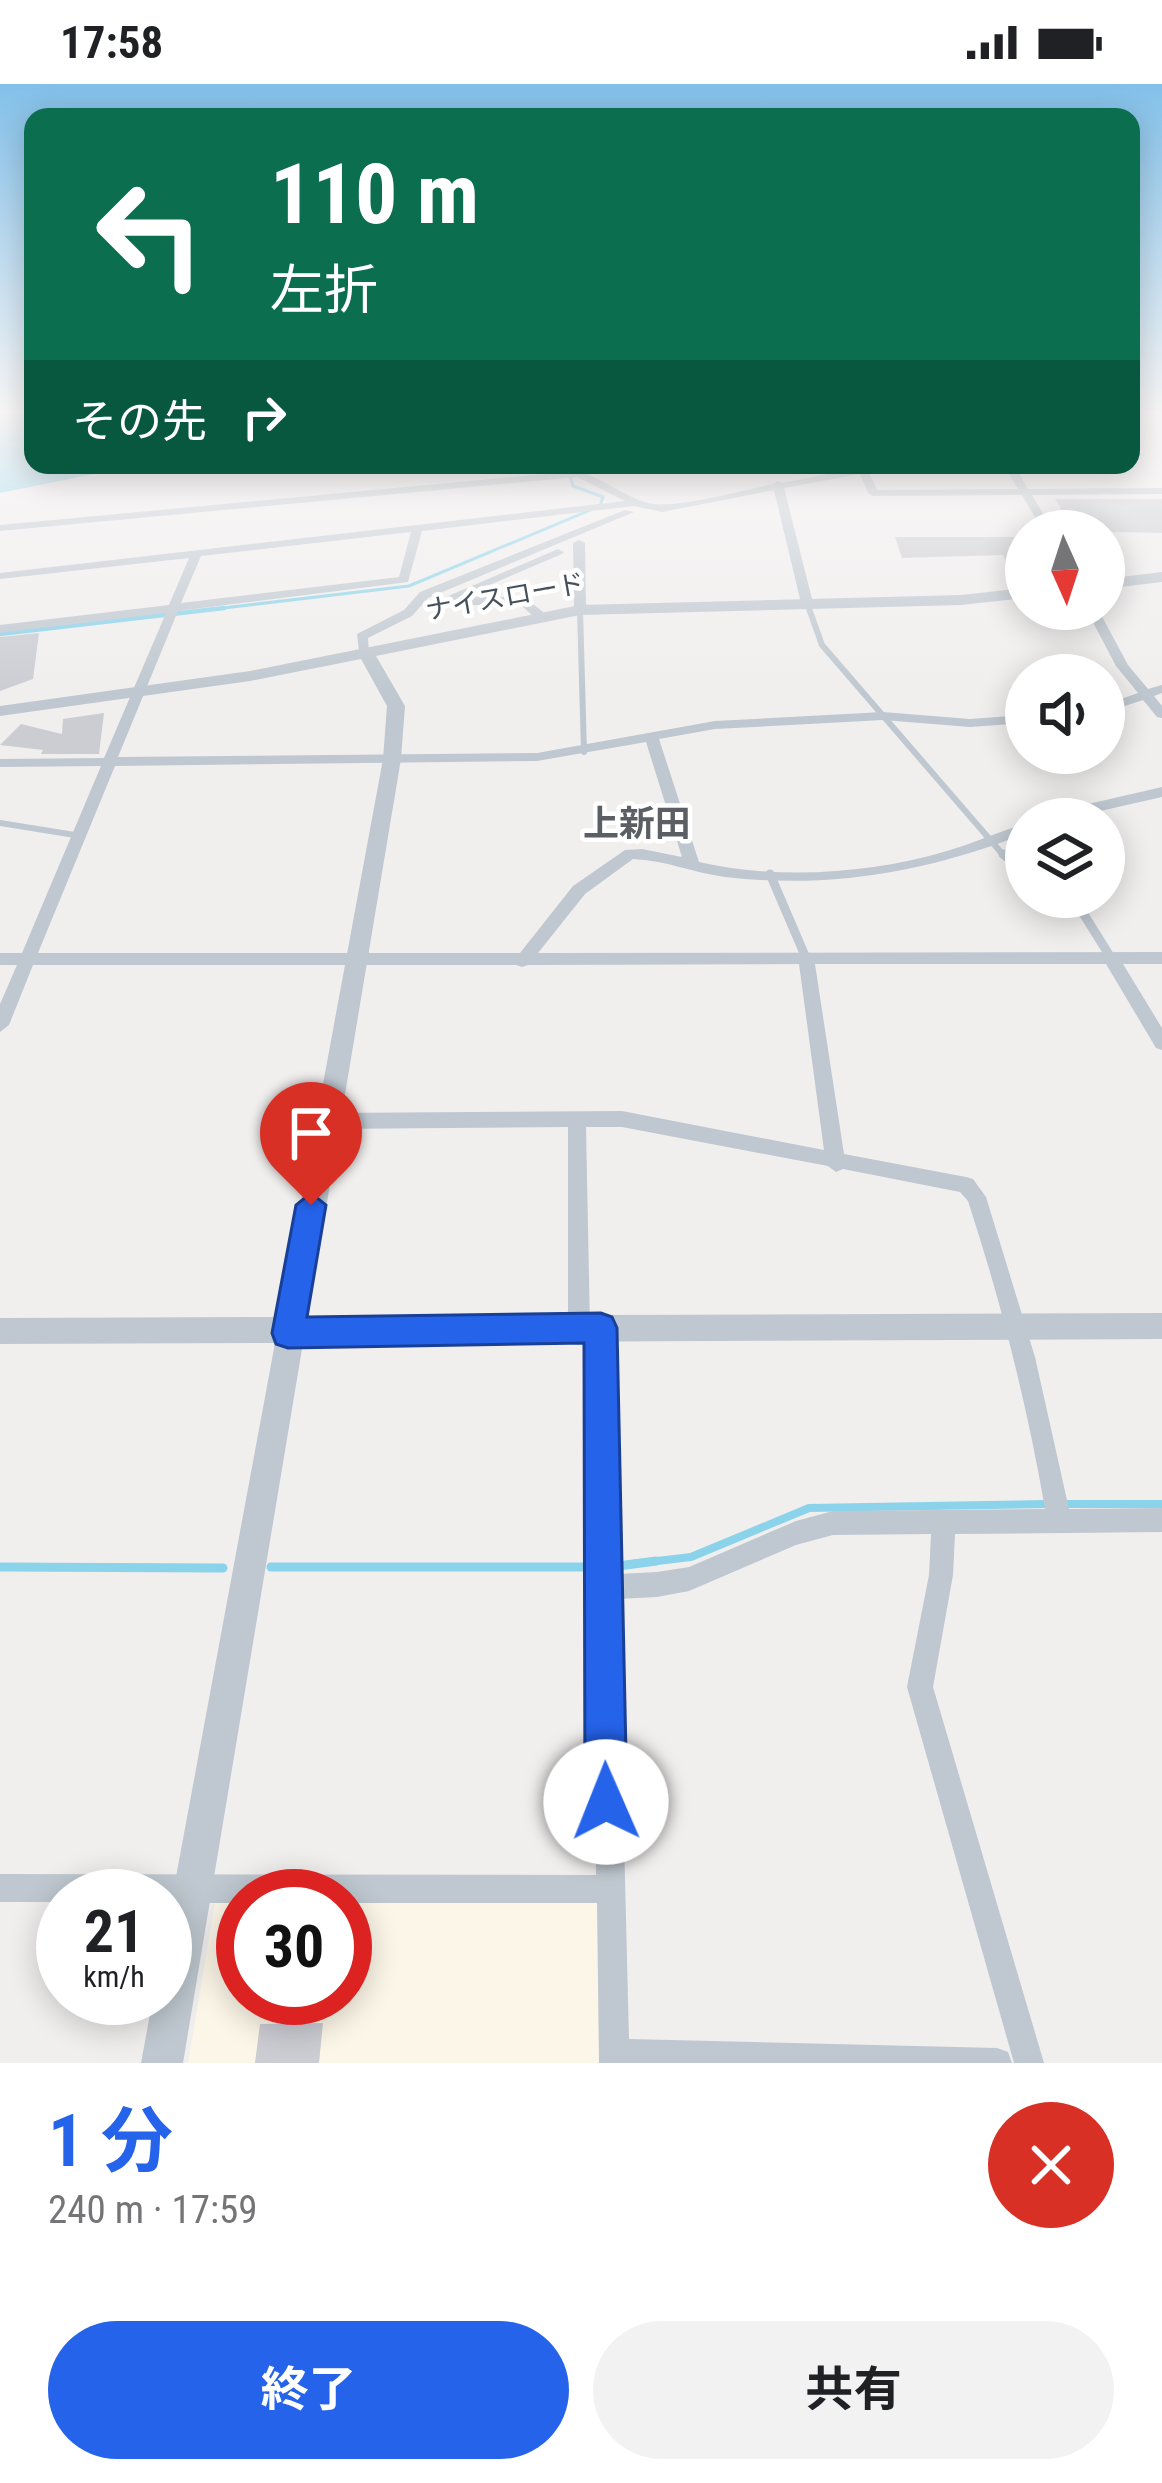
<!DOCTYPE html>
<html lang="ja">
<meta charset="utf-8">
<style>
:root{--surface:#fff;--page:#f2f2f2;--text:#202124;--muted:#757577;--accent:#2563eb}
body{margin:0;font-family:"Roboto Condensed","Noto Sans JP",sans-serif;background:var(--page);color:var(--text);height:100vh;display:flex;flex-direction:column;font-size:45px;white-space:nowrap}
*{box-sizing:border-box;margin:0}
p{font-size:39px;color:var(--muted)}
.icon{flex:none;width:66px;height:66px;fill:none;stroke:currentColor;stroke-width:2;stroke-linecap:round;stroke-linejoin:round}
.map{position:relative;height:1979px;overflow:hidden}
.drawer{display:flex;flex-direction:column;background:var(--surface);flex:1}
.drawer>*{flex:none}
.top-card{position:absolute;left:24px;top:24px;width:1116px;height:366px;border-radius:24px;box-shadow:0 6px 30px #0003;background:#0b6e4f;color:#fff;overflow:hidden}
.needle{width:78px;rotate:177deg}
.controls{position:absolute;left:1005px;top:426px;display:grid;gap:24px}
.controls a{display:grid;place-items:center;width:120px;height:120px;border-radius:50%;background:var(--surface);box-shadow:0 6px 30px #0003;font-size:60px}
.speed{position:absolute;left:36px;top:1785px;display:flex;gap:24px;font-size:60px;font-weight:700;text-align:center}
.speed>*{display:grid;place-content:center;width:156px;height:156px;border-radius:50%;background:var(--surface);box-shadow:0 6px 30px #0003;line-height:1}
.speed small{font-size:30px;font-weight:400}
.speed .limit{border:18px solid #d22;background:#fff;color:#111}
.pin{position:absolute;display:grid;place-items:center;width:102px;height:102px;color:#fff;margin:-123px -51px;border-radius:50% 50% 50% 0;rotate:-45deg;box-shadow:0 0 12px #0007}
.pin .icon{rotate:45deg}
.me{position:absolute;width:132px;margin:-66px;rotate:359deg;stroke-linejoin:round;filter:drop-shadow(0 0 9px #0008)}
.turn{display:flex;align-items:center;gap:42px;height:252px;padding:0 48px;font-size:54px}
.turn .icon{width:156px;height:156px;stroke-width:2.5}
.turn b{display:block;font-size:84px;line-height:102px}
.then{display:flex;align-items:center;height:114px;padding:0 48px;background:#0003;gap:24px;font-size:45px}
.round{display:grid;place-items:center;flex:none;width:126px;height:126px;border-radius:63px;background:var(--page)}
.overview{display:flex;align-items:center;justify-content:space-between;height:204px;padding:0 48px}
h1{font-size:72px;font-weight:700;line-height:90px;color:var(--accent)}
.cta{display:flex;gap:24px;margin-top:auto;padding:24px 48px}
.cta a{flex:1;height:138px;border-radius:72px;background:var(--accent);color:#fff;font-size:48px;font-weight:700;line-height:138px;text-align:center}
.cta a+a{background:var(--page);color:var(--text)}
.status{display:flex;justify-content:space-between;align-items:center;height:84px;padding:0 60px;background:var(--surface);direction:ltr}
.status svg{height:33px;fill:currentColor}
.map>svg:first-child{display:block}
.commercial{fill:#fbf6e7}
.water{fill:#8ad3ea}
.lines{fill:none;stroke-linecap:round;stroke-linejoin:round}
.stream-far3{stroke:#8ad3ea;stroke-width:3}
.stream-far2{stroke:#8ad3ea;stroke-width:4.5}
.stream-far1{stroke:#8ad3ea;stroke-width:8}
.stream{stroke:#8ad3ea;stroke-width:9}
.building{fill:#cbcdd3}
.service-far1{stroke:#bfc8d0;stroke-width:6}
.service{stroke:#bfc8d0;stroke-width:9}
.minor{fill:#bfc8d0;fill-rule:evenodd}
.tertiary{fill:#bfc8d0;fill-rule:evenodd}
.route{fill:#2563eb;stroke:#184099;stroke-width:3}
.labels{text-anchor:middle;stroke-width:9;stroke-linejoin:round;paint-order:stroke}
.far-street-label{font-size:27px;fill:#46515b;stroke:#fff}
.quarter-label{font-size:36px;font-weight:bold;fill:#5b5e63;stroke:#fff}
</style>
<div class="status"><b>17:58</b><svg viewBox="0 0 49 12"><path d="M0 12V9h3v3zM5 12V6h3v6zM10 12V3h3v9zM15 12V0h3v12zM26 1h20v11H26zM47 4h2v5h-2z"/></svg></div>
<div class="map">
<svg width="1162" height="1979" viewBox="0 0 1162 1979">
<rect width="100%" height="100%" fill="#f1eeee"/>
<path class="commercial" d="M216,1813H243V1914H345V1813H597L605,1979H188Z"/>
<path class="water" d="M0,330H33V381H138L0,409Z"/>
<g class="lines">
<path class="stream-far3" d="M198,527L409,502L600,422L603,413L573,402L567,381"/>
<path class="stream-far2" d="M0,550L224,524"/>
<g class="stream-far1">
<path d="M1061,1420H1162"/>
<path d="M632,1480L691,1473L809,1424L1048,1420"/>
</g>
<g class="stream">
<path d="M0,1483L223,1484"/>
<path d="M271,1483H597"/>
<path d="M611,1483L656,1477"/>
</g>
</g>
<g class="building">
<path d="M1055,415H1162V449L1075,447Z"/>
<path d="M895,453H1026V477H1006L1003,471L902,474Z"/>
<path d="M39,549L33,595L0,607V553Z"/>
<path d="M104,629L99,670H41L43,666L0,661L21,640L62,650L63,635Z"/>
<path d="M323,1939L319,1979H255L260,1940Z"/>
</g>
<g class="lines">
<g class="service-far1">
<path d="M807,519L822,561L1005,773"/>
<path d="M580,526L584,668"/>
<path d="M0,739L81,752"/>
</g>
<g class="service">
<path d="M1003,770L1026,789"/>
<path d="M770,790L806,874"/>
<path d="M1073,813L1111,874"/>
</g>
<g class="minor">
<path d="M1140,330H1156L1131,339V333Z"/>
<path d="M1004,381H1014L1028,405L1162,404V410L1032,411L1053,447H1043L1022,411L873,412L868,409L860,390L784,404L813,519L807,523L801,519L774,406L662,428L634,422L422,447L408,498L178,527L118,673L537,669L715,637L883,628L970,635L1026,631V639L970,643L883,636L715,645L659,655L699,778C778,796 869,790 947,767C974,759 999,748 1026,739V749C928,788 830,805 725,793C694,789 665,776 633,775L585,810L538,869L1162,868V880H1123L1162,944V966L1156,964L1106,880H815L844,1070L966,1093L973,1095L986,1113L1035,1273L1069,1425L1162,1424V1448L955,1450L953,1491L933,1603L1044,1979H1014L907,1603L929,1491L931,1450L833,1451L796,1461L689,1507L657,1513L618,1515L629,1955L997,1964L1008,1968L1012,1979H599L597,1819H345V1812H243V1819H165V1812H63V1818H0V1790L596,1791L593,1509L591,1503L593,1497L590,1244L593,1237L601,1234L609,1237L612,1244L618,1490L657,1488L689,1483L796,1437L833,1427L1045,1425C1027,1320 1001,1218 968,1117L960,1108L843,1085L836,1088L828,1082L622,1043H586L590,1244L587,1251L579,1254L571,1251L568,1244V1043L326,1045L319,1042L317,1037L319,1032L326,1029L622,1027L824,1066L799,880L528,881L522,883L516,881H33L9,941L0,948V920L17,881H0V869H22L101,682L0,683V675L104,674L166,529L0,549V541L169,521L189,474L0,495V489L625,417L577,393L0,447V441L577,387C603,394 623,412 648,419C673,426 744,406 773,400L778,397L782,399L863,383L868,386L877,406L1018,405ZM411,448L399,493L181,519L201,472ZM646,658L682,773L642,765L625,766L573,802L520,869H38L115,682L537,677Z"/>
<path d="M625,426L634,428L428,514L412,532L368,554L369,570L359,567L357,550L404,526L420,508Z"/>
<path d="M579,456L585,459L586,526L580,530L574,526L573,459Z"/>
<path d="M558,465L564,468L562,470L461,513H524L543,528V534H535L521,521H454L439,516Z"/>
<path d="M1086,525H1098L1128,581L1148,605L1162,601V609L1154,612L1162,622V634L1157,633L1143,616L1104,629V621L1138,609L1116,582Z"/>
<path d="M1162,703V713L1065,735H1038L1045,730Z"/>
</g>
<g class="tertiary">
<path d="M1162,488V498L1104,505V495Z"/>
<path d="M1026,504V514L961,521L580,531L376,572L405,622L401,675L308,1232L1162,1229V1255L303,1259L183,1979H141L153,1914H165V1852L275,1259L0,1260V1234L280,1233L383,675L387,622L361,575L250,597L0,632V622L250,587L580,521L961,511Z"/>
</g>
</g>
<linearGradient id="sky" x2="0" y2="1"><stop stop-color="#82c0e9"/><stop offset="0.54" stop-color="#f9f7f7"/><stop offset="1" stop-color="#f9f7f7" stop-opacity="0"/></linearGradient>
<rect width="1162" height="608" fill="url(#sky)"/>
<path class="route" d="M311,1109L326,1121L307,1233L601,1229L612,1233L617,1244L627,1718L621,1733L606,1739L591,1733L585,1718L584,1259L288,1264L276,1260L272,1249L296,1121Z"/>
<g class="labels">
<g class="far-street-label">
<text transform="translate(505 513) rotate(-10)" y="9">ナイスロード</text>
</g>
<g class="quarter-label">
<text x="637" y="752">上新田</text>
</g>
</g>
</svg>
<div class="controls">
<a><svg class="needle" viewBox="-14 -14 28 28"><path d="M0-13l5 13h-10z" fill="#e53935"/><path d="M0 13l5-13h-10z" fill="#757577"/></svg></a>
<a><svg class="icon" aria-label="sound" viewBox="0 0 24 24"><path d="M4 9h4l5-4v14l-5-4H4zM17 9q2 3 0 6"/></svg></a>
<a><svg class="icon" aria-label="layers" viewBox="0 0 24 24"><path d="M12 4l9 5-9 5-9-5zM3 14l9 5 9-5"/></svg></a>
</div>
<div class="speed"><div>21<small>km/h</small></div><div class="limit">30</div></div>
<div class="pin" style="left:311px;top:1121px;background:#d93025"><svg class="icon" aria-label="arrive" viewBox="0 0 24 24"><path d="M6 21V4h12l-3 4 3 4H6"/></svg></div>
<svg class="me" style="left:606px;top:1718px" viewBox="-20 -20 40 40"><circle r="19" fill="#fff"/><path d="M0-13L10 11 0 6-10 11z" fill="#2563eb"/></svg>
<div class="top-card">
<div class="turn"><svg class="icon" aria-label="left" viewBox="0 0 24 24"><path d="M17 20v-9H6M10 6l-5 5 5 5"/></svg><div><b>110 m</b>左折</div></div>
<div class="then">その先<svg class="icon" aria-label="right" viewBox="0 0 24 24"><path d="M7 20v-9h11M14 6l5 5-5 5"/></svg></div>
</div>
</div>
<section class="drawer">
<div class="overview"><div><h1>1 分</h1><p>240 m · 17:59</p></div><a class="round" style="background:#d93025;color:#fff"><svg class="icon" aria-label="close" viewBox="0 0 24 24"><path d="M6 6l12 12M18 6L6 18"/></svg></a></div>
<div class="cta"><a>終了</a><a>共有</a></div>
</section>
